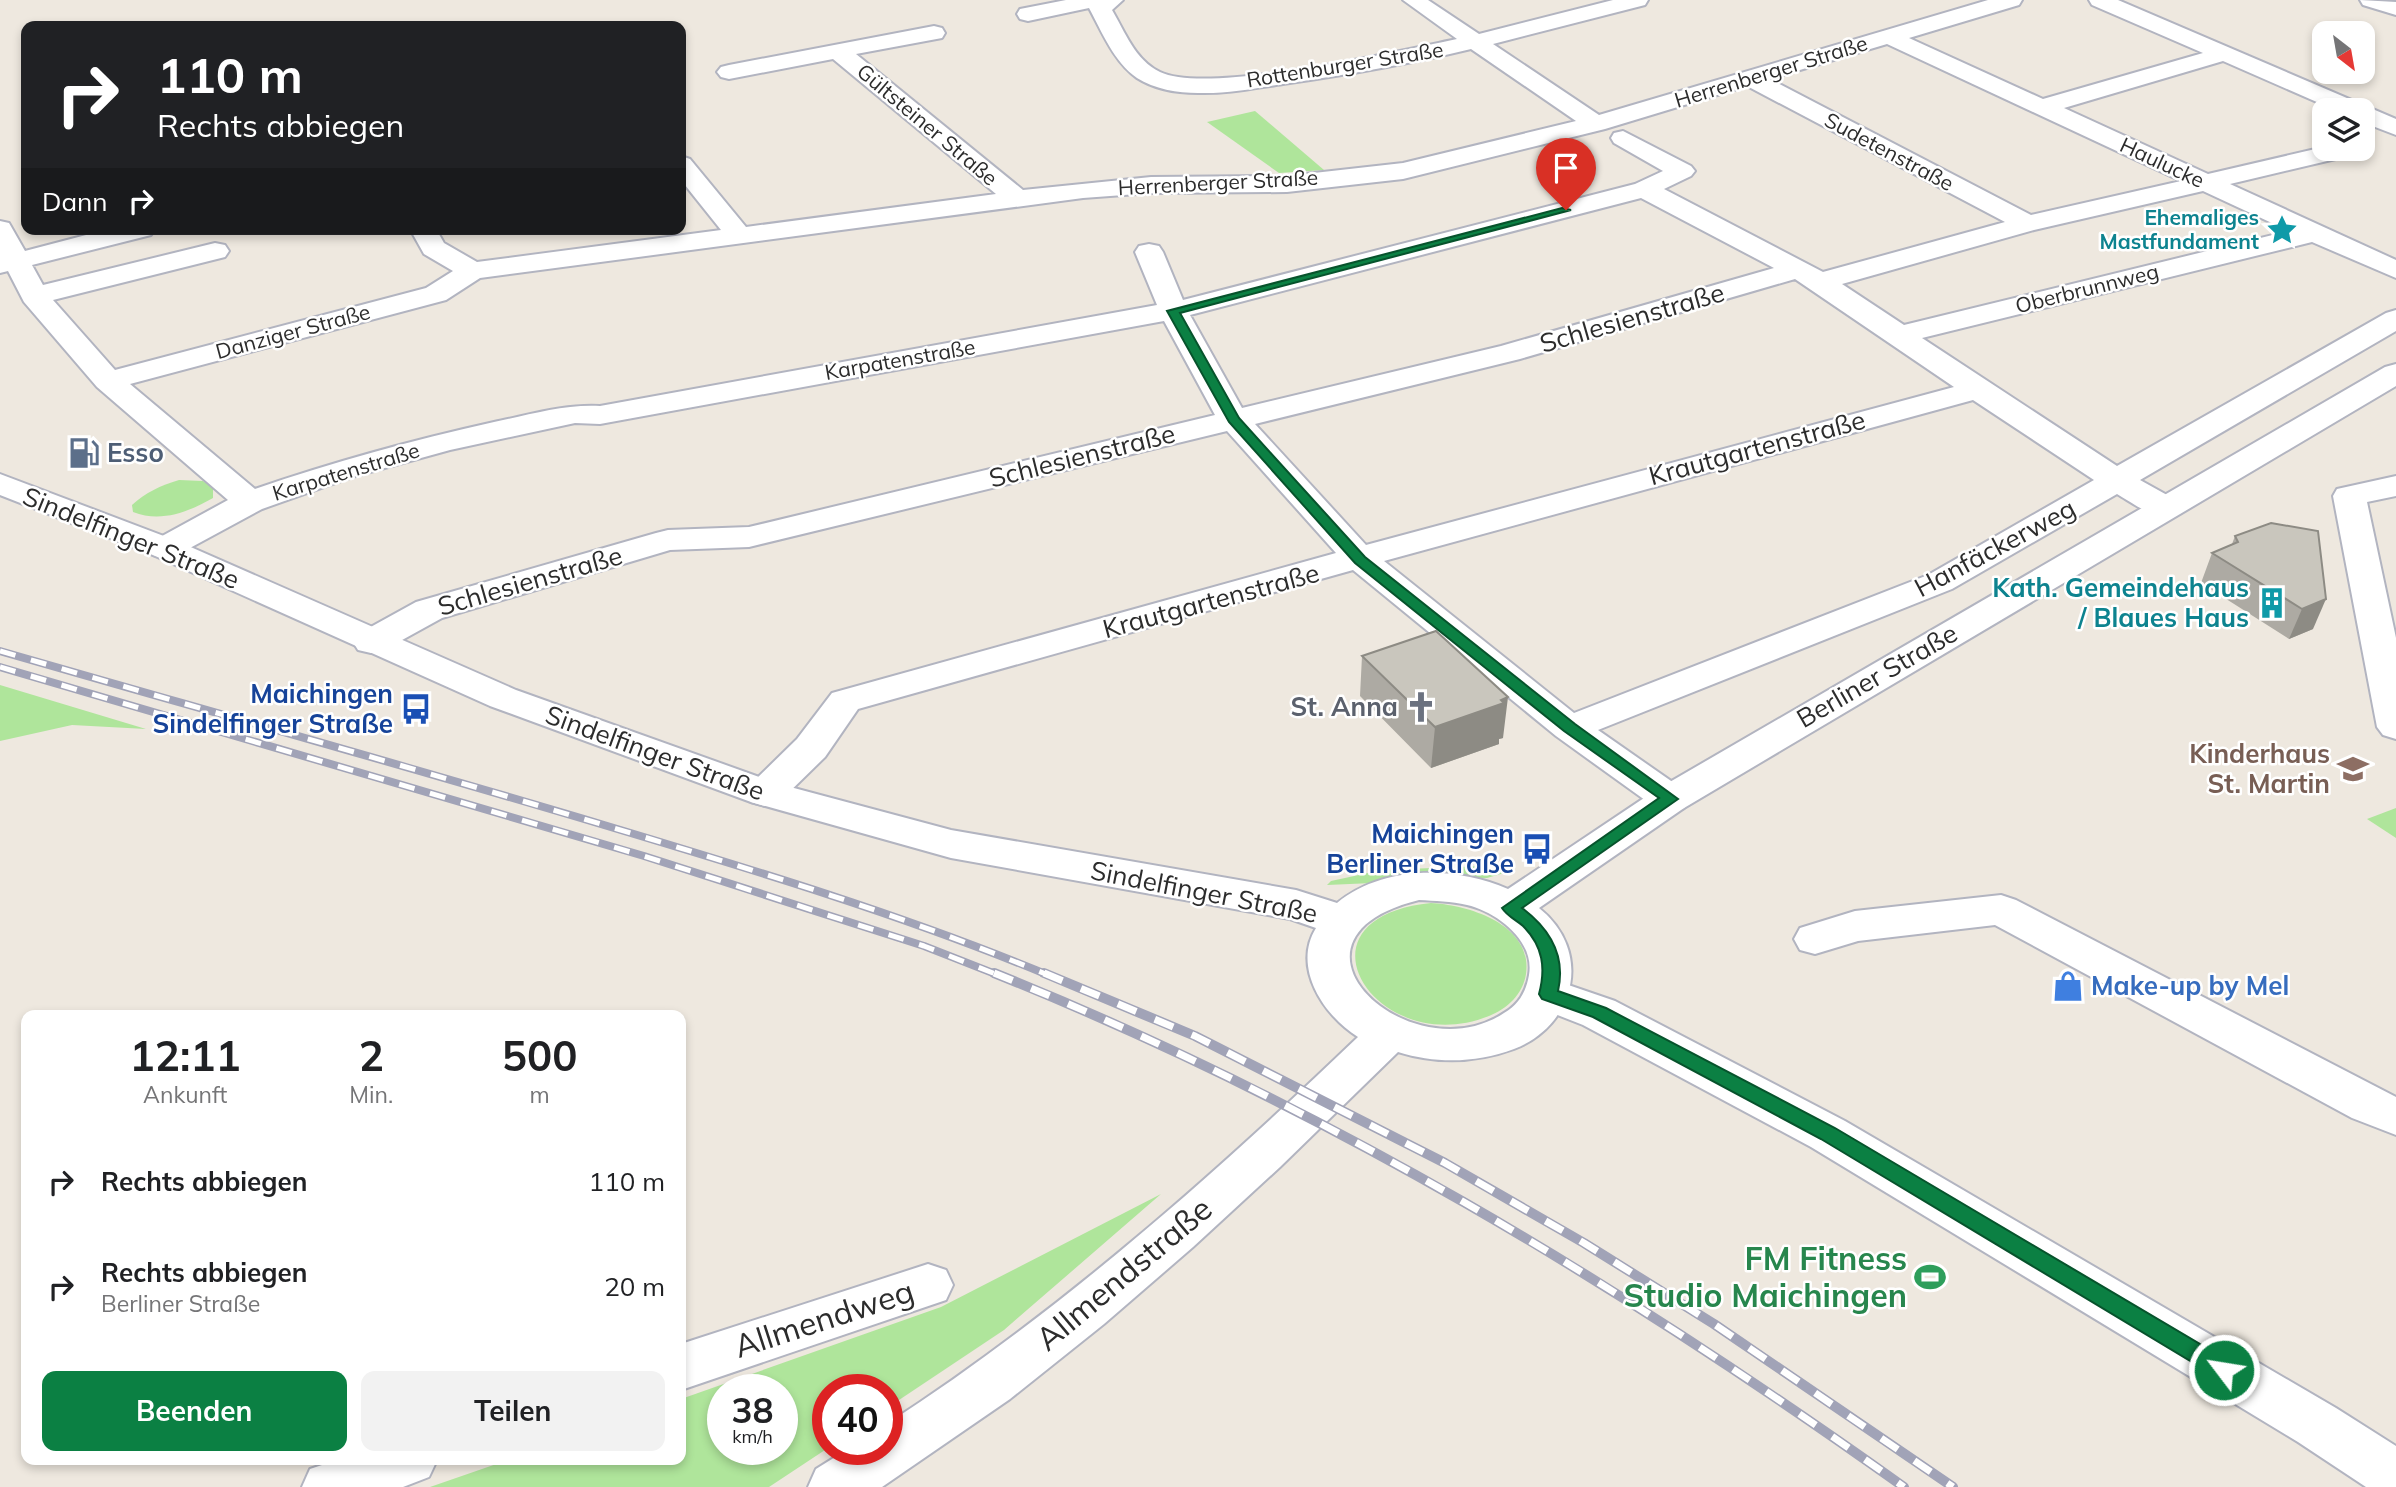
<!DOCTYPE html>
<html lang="de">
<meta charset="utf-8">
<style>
:root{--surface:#fff;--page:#f2f2f2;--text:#202124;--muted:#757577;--accent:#0b8043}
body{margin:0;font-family:Mulish,sans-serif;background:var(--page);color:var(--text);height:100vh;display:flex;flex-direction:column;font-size:26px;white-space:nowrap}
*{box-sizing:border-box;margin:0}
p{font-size:23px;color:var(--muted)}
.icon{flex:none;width:38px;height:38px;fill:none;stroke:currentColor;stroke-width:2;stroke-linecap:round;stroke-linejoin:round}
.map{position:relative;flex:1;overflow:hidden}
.drawer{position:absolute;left:21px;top:1010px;width:665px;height:455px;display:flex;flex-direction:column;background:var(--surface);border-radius:14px;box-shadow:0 4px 10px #0003}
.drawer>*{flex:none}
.hud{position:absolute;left:21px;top:21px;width:665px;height:214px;border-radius:14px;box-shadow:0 4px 10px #0003;background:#202124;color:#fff;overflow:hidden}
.needle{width:46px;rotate:149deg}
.controls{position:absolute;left:2312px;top:21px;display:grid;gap:14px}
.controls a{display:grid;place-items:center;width:63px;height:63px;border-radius:14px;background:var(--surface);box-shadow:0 4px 10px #0003;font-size:35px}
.speed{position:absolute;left:707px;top:1374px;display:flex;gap:14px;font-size:35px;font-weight:700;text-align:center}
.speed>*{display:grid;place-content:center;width:91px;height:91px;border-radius:50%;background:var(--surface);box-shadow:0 4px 10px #0003;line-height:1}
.speed small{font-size:18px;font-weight:400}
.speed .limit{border:10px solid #d22;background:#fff;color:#111}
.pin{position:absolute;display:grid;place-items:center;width:60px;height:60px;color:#fff;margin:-72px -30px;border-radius:50% 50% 50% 0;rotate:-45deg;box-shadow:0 0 7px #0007}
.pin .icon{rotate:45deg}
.me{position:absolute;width:77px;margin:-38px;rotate:301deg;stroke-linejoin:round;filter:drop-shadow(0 0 5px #0008)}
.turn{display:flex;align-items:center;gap:24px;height:147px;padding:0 21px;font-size:32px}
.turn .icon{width:91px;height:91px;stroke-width:2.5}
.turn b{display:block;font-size:49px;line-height:60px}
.then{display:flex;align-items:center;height:66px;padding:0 21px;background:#0003;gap:14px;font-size:26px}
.eta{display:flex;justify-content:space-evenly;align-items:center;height:119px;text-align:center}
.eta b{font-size:42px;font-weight:700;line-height:49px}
.button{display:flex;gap:14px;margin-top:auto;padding:14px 21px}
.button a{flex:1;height:80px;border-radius:14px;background:var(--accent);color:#fff;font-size:28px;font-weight:700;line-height:80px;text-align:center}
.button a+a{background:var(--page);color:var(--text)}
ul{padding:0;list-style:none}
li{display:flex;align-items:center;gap:21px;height:105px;padding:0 21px}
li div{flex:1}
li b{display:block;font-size:26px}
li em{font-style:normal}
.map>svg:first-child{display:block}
.green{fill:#afe59b;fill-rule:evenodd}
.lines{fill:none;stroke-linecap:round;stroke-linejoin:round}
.minor-casing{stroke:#b2b4c0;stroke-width:4}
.tertiary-casing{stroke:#b2b4c0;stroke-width:4}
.secondary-casing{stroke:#b2b4c0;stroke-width:4}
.minor{fill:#fff;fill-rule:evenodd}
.tertiary{fill:#fff;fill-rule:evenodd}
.secondary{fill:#fff;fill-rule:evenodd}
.rail-far1-casing{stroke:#a1a3b7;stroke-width:8}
.rail-casing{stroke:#a1a3b7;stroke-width:10}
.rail-far1{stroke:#fff;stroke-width:5;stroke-dasharray:16;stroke-linecap:butt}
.rail{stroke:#fff;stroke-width:7;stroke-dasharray:20;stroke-linecap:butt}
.wall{fill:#adaaa3}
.shaded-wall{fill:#8d8b84}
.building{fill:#c9c6bd;stroke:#8d8b84;stroke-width:2}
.route{fill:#0b8043;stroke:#07532c;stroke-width:2}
.labels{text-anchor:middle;stroke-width:5;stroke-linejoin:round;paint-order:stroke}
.far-street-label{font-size:21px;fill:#2c2c2c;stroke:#fff}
.far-culture-label{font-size:21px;font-weight:bold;fill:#0d838f;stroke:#fff;text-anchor:end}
.street-label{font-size:26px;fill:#2c2c2c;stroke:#fff}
.service-label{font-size:26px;font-weight:bold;fill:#4e5e75;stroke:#fff;text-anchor:start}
.culture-label{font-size:26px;font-weight:bold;fill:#0d838f;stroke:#fff;text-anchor:end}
.transit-label{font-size:26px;font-weight:bold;fill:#164399;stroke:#fff;text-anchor:end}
.worship-label{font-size:26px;font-weight:bold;fill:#5b616d;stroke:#fff;text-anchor:end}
.education-label{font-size:26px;font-weight:bold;fill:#785e54;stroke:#fff;text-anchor:end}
.shop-label{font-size:26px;font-weight:bold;fill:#366cbe;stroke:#fff;text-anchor:start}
.near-leisure-label{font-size:32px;font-weight:bold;fill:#27864d;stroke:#fff;text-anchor:end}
.near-street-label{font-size:32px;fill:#2c2c2c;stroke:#fff}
</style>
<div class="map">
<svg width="2396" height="1487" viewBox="0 0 2396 1487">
<rect width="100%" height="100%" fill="#eee8df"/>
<g class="green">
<path d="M1255,111L1324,170L1279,173L1207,122Z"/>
<path d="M179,480L203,481L213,488V498C188,512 161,523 133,512L132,505C146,492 160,486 179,480Z"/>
<path d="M0,685L146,729L72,725L0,741Z"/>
<path d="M2396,808V838L2367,819Z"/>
<path d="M1482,866L1502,869L1504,873L1487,878L1327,885L1331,881L1382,870Z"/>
<path d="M1431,903C1468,905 1533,924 1526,974C1523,994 1507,1009 1489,1016C1377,1061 1284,918 1431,903Z"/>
<path d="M1161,1194L1004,1330L887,1408V1390H828V1448L769,1487H430L508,1460H681V1399L941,1307ZM723,1390H782V1449H723Z"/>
</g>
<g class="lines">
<defs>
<g id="minor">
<path d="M1066,0H1123L1112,10C1125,32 1135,60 1160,72C1207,95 1399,51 1457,39L1403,0H1428L1479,34L1613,0H1648L1645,5L1493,44L1599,115L1988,0H2022L2019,5L1909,38L2043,99L2203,53L2092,5L2089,0H2118L2396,119V135L2362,122V110H2335L2223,61L2064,108L2208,174L2324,147L2360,149L2357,154L2230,184L2396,260V278L2312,242L1922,338L2117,466L2386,313L2396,310V331L2140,480L2176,500L2181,507L2176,514C2153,520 2136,505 2117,494L1952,589L1598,730L1684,790L1690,799L1684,808L1670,812L1656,808L1556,736L1353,570L858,709L825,757L779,802L765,806L751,802L745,793L751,784L797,739L832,693L1336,553L1227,431L749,547L670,550L442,618L384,650L371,653L358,650L353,642L358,634L416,602L656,533L668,530L749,527L1215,415L1164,321L600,424L575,423L450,450L352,477L262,509L177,555L165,558L153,555L148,548L153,541L228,500L97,387L24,302L8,271L0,273V221L9,223L25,251L109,229H155L151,235L32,265L43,285L215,243L225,245L229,251L225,257L53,300L115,370L426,288L453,271L424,254L410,229H436L444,243L477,262L721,230L681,180V156L690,159L746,227L996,194L833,59L729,79L721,77L717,72L721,67L729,65L934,26L942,28L945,33L942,38L856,54L1023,190L1151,177L1287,176L1403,163L1576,121L1471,49C1409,64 1346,75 1283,84C1255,88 1227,94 1198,93C1178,93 1154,89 1137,78C1114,62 1102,32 1089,8L1028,21L1020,19L1017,14L1020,9ZM1887,44L2181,181L2031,215L1770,79ZM1747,86L2005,222L1823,272L1664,189L1691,176L1695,171L1691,166L1623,131L1614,133L1611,138L1614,143L1663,171L1635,184L1183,300L1163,252L1159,246L1149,244L1139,246L1135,252L1157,305L600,406C564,404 529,415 494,422C413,440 333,462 255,489L130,384L446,300L480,278L1083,198L1151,193L1287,192L1403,179L1605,129ZM2203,191L2289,231L1904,325L1842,284L2034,230ZM1641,198L1774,268L1501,346L1242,408L1190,315ZM1795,279L1954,387L1366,545L1255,424L1520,359ZM1973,400L2094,480L1928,575L1574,713L1384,561Z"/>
<path d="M2360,0L2396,2V15L2363,5Z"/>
<path d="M2396,476V496L2367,502L2396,638V739L2383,735L2377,727L2333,496L2337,489Z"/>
<path d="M2001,895L2016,900L2396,1097V1135L2352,1118L1995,925L1858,941L1815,954L1800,950L1794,939L1800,928L1855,911Z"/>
<path d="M928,1264L946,1270L953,1285L946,1300L681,1390V1344Z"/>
<path d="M337,1460H437L429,1477L403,1487H302L310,1469Z"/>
</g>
<path id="tertiary" d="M1548,978L1615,1001L1845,1121L2336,1408L2396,1446V1487H2366L2298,1442L1811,1147L1583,1025L1532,1005L1526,994L1532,983Z"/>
<path id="secondary" d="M2396,364V386L1684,808L1539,908C1593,951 1576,1025 1514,1049C1476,1063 1437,1064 1398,1052L1280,1167L1193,1247L1104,1324L1010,1399L882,1487H808L816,1469L848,1449H887V1424C1058,1313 1212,1177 1358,1037C1323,1015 1292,967 1316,928L1290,919L951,858L751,802L490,706L153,555L0,495V474L177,541L516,690L779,784L951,830L1296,890L1337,903C1384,865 1454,866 1508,889L1656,790L2385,367ZM1419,900C1435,901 1451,901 1467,905C1497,912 1535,941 1529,975C1526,992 1519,1004 1504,1013C1410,1075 1261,939 1419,900Z"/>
</defs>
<use href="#minor" class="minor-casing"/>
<use href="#tertiary" class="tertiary-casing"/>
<use href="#secondary" class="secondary-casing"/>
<use href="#minor" class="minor"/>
<use href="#tertiary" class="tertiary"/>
<use href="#secondary" class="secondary"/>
<defs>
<g id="rail-far1">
<path d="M0,651C202,709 403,765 604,825C754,870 903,915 1048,975"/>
<path d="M0,667L644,856L924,946L998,975"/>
</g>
<g id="rail">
<path d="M994,973C1325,1106 1615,1281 1904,1487"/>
<path d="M1044,973L1195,1036L1445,1163L1584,1243L1714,1324L1953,1487"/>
</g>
</defs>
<use href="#rail-far1" class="rail-far1-casing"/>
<use href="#rail" class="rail-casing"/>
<use href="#rail-far1" class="rail-far1"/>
<use href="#rail" class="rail"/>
</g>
<g class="wall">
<path d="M2271,523L2313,629L2289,639L2201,583L2212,553L2232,544L2235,536Z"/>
<path d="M1362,656L1503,738L1499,739V744L1431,768L1360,696Z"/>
</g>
<g class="shaded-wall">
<path d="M2326,599L2313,629L2289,639L2302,609Z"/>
<path d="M1508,697L1503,738L1499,739V744L1431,768L1435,727Z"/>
</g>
<g class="building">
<path d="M2271,523L2318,531L2326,599L2302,609L2212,553L2238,542L2235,536Z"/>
<path d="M1436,631L1508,697L1501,700L1504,703L1435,727L1362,656Z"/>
</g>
<path class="route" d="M1562,208L1571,210L1180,313L1239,418L1365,557L1575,724L1678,799L1522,908C1550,929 1566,956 1558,991L1606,1008L1835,1128L2232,1363L2235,1370L2232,1377L2224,1379L2217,1377L1821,1139L1593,1017L1542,999L1539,994C1546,968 1543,946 1523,926C1516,920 1507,916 1502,908L1659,798L1564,731L1355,563L1229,422L1167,311Z"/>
<defs>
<symbol id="sight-bare" viewBox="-9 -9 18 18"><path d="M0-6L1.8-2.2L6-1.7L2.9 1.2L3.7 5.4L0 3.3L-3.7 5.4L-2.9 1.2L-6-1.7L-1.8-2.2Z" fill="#0f9aa8" stroke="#fff" stroke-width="2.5" paint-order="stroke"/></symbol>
<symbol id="fuel-bare" viewBox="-9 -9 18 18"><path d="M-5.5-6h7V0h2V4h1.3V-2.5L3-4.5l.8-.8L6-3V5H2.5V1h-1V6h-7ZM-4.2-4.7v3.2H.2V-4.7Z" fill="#5c6f8a" stroke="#fff" stroke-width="2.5" paint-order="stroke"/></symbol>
<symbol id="building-bare" viewBox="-9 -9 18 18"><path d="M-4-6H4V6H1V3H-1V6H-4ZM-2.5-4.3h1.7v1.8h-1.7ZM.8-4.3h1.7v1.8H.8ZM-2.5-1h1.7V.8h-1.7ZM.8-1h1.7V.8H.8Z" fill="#0f9aa8" stroke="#fff" stroke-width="2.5" paint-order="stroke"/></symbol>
<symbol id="church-bare" viewBox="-9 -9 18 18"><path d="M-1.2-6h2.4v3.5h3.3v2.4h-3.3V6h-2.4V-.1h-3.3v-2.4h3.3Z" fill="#6b7280" stroke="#fff" stroke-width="2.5" paint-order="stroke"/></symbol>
<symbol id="bus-bare" viewBox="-9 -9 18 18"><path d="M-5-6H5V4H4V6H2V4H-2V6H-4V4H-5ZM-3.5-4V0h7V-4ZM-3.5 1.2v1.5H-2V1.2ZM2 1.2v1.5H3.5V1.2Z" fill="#1a4fb4" stroke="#fff" stroke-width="2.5" paint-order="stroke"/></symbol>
<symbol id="school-bare" viewBox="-9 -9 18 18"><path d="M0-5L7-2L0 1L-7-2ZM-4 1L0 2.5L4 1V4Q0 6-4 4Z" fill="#8d6e63" stroke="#fff" stroke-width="2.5" paint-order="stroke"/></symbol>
<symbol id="shop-bare" viewBox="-9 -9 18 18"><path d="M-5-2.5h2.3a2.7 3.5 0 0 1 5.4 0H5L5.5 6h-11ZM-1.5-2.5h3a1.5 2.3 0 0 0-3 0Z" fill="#3f7fe0" stroke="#fff" stroke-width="2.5" paint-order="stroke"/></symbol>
<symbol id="stadium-bare" viewBox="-9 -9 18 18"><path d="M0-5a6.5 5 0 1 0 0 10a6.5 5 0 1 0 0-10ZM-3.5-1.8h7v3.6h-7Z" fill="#2e9e5b" stroke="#fff" stroke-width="2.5" paint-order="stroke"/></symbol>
</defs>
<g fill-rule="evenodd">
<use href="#sight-bare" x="2260" y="208" width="44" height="44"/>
<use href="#fuel-bare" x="62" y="431" width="44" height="44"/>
<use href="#building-bare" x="2250" y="581" width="44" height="44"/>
<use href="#church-bare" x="1399" y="685" width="44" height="44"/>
<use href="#bus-bare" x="394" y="687" width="44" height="44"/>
<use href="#school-bare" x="2331" y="747" width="44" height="44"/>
<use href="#bus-bare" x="1515" y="827" width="44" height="44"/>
<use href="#shop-bare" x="2046" y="964" width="44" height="44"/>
<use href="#stadium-bare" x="1908" y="1255" width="44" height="44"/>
</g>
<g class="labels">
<g class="far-street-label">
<text transform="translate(1345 65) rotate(-9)" y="7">Rottenburger Straße</text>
<text transform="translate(1771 72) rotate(-17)" y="7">Herrenberger Straße</text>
<text transform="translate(927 125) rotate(40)" y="7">Gültsteiner Straße</text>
<text transform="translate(1889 152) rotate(28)" y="7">Sudetenstraße</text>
<text transform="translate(2162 163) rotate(25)" y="7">Haulucke</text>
<text transform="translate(1218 183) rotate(-3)" y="7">Herrenberger Straße</text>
<text transform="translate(2087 289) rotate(-14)" y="7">Oberbrunnweg</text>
<text transform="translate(293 332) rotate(-15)" y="7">Danziger Straße</text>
<text transform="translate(900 360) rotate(-10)" y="7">Karpatenstraße</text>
<text transform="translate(346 472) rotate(-17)" y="7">Karpatenstraße</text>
</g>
<g class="far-culture-label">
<text x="2259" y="225">Ehemaliges<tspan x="2259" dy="24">Mastfundament</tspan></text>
</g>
<g class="street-label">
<text transform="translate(1632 318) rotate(-16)" y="9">Schlesienstraße</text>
<text transform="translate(1757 448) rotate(-15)" y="9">Krautgartenstraße</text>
<text transform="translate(1082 456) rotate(-14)" y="9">Schlesienstraße</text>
<text transform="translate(131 538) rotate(22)" y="9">Sindelfinger Straße</text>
<text transform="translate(1995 548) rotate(-28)" y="9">Hanfäckerweg</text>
<text transform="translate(530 581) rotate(-16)" y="9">Schlesienstraße</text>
<text transform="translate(1211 601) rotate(-15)" y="9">Krautgartenstraße</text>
<text transform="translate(1877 676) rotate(-30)" y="9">Berliner Straße</text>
<text transform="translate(655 753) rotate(20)" y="9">Sindelfinger Straße</text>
<text transform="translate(1204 892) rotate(11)" y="9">Sindelfinger Straße</text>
</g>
<g class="service-label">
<text x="107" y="462">Esso</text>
</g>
<g class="culture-label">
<text x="2249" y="597">Kath. Gemeindehaus<tspan x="2249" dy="30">/ Blaues Haus</tspan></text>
</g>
<g class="transit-label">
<text x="393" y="703">Maichingen<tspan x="393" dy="30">Sindelfinger Straße</tspan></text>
<text x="1514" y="843">Maichingen<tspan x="1514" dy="30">Berliner Straße</tspan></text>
</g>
<g class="worship-label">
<text x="1398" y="716">St. Anna</text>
</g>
<g class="education-label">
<text x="2330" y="763">Kinderhaus<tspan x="2330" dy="30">St. Martin</tspan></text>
</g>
<g class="shop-label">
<text x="2091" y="995">Make-up by Mel</text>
</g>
<g class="near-leisure-label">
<text x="1907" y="1270">FM Fitness<tspan x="1907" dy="37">Studio Maichingen</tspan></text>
</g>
<g class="near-street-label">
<text transform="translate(1124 1274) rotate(-40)" y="11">Allmendstraße</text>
<text transform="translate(824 1319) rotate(-18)" y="11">Allmendweg</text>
</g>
</g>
</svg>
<div class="controls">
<a><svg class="needle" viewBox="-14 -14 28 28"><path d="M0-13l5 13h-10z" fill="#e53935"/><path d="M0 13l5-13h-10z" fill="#757577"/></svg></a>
<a><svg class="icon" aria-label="layers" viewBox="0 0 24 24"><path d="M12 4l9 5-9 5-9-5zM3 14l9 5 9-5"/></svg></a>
</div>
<div class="speed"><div>38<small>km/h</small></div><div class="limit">40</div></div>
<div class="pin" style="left:1566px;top:210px;background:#d93025"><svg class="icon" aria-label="arrive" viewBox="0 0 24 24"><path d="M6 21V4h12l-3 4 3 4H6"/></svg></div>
<svg class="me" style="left:2224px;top:1370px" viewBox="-20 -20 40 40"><circle r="17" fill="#0b8043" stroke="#fff" stroke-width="3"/><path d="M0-11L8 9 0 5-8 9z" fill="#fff"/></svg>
<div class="hud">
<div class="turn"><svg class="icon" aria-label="right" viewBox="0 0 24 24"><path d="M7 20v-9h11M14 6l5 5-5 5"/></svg><div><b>110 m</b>Rechts abbiegen</div></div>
<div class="then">Dann<svg class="icon" aria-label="right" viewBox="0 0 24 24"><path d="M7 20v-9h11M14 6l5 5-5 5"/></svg></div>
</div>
<section class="drawer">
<div class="eta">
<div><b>12:11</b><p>Ankunft</p></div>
<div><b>2</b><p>Min.</p></div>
<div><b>500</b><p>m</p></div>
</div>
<ul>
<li><svg class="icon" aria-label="right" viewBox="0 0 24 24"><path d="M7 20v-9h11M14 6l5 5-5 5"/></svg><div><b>Rechts abbiegen</b></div><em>110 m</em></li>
<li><svg class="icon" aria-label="right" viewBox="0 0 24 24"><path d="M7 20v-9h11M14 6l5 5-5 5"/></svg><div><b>Rechts abbiegen</b><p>Berliner Straße</p></div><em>20 m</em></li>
</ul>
<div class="button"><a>Beenden</a><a>Teilen</a></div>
</section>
</div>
